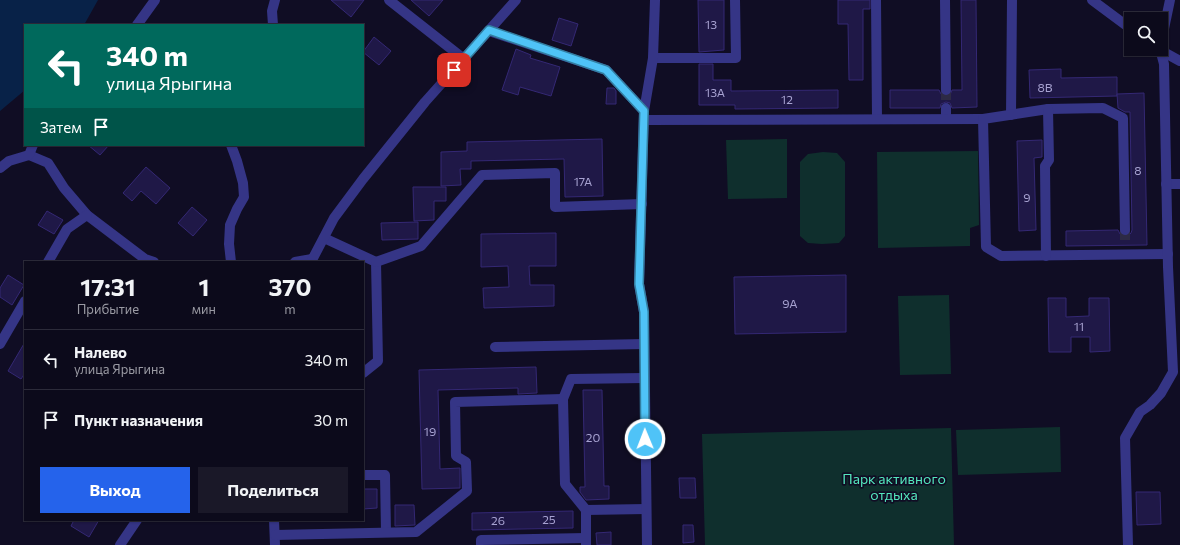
<!DOCTYPE html>
<html lang="ru">
<meta charset="utf-8">
<style>
:root{--surface:#0c0a1b;--page:#1a1828;--text:#f1f3f6;--muted:#9a9aa3;--line:#2c2b3a;--accent:#2563eb}
body{margin:0;font-family:Commissioner,sans-serif;background:var(--page);color:var(--text);height:100vh;display:flex;flex-direction:column;font-size:15px;white-space:nowrap}
*{box-sizing:border-box;margin:0}
p{font-size:13px;color:var(--muted)}
.icon{flex:none;width:22px;height:22px;fill:none;stroke:currentColor;stroke-width:2;stroke-linecap:round;stroke-linejoin:round}
.map{position:relative;flex:1;overflow:hidden}
.details{position:absolute;left:24px;top:261px;width:340px;height:260px;display:flex;flex-direction:column;background:var(--surface);border-radius:0px;box-shadow:0 1px 3px #0004,0 0 0 1px var(--line)}
.details>*{flex:none}
.guide{position:absolute;left:24px;top:24px;width:340px;height:122px;border-radius:0px;box-shadow:0 1px 3px #0004,0 0 0 1px var(--line);background:#00695c;color:#fff;overflow:hidden}
.controls{position:absolute;left:1124px;top:12px;display:grid;gap:8px}
.controls a{display:grid;place-items:center;width:44px;height:44px;border-radius:0px;background:var(--surface);box-shadow:0 1px 3px #0004,0 0 0 1px var(--line);font-size:20px}
.pin{position:absolute;display:grid;place-items:center;width:34px;height:34px;color:#fff;margin:-17px;border-radius:8px;box-shadow:0 2px 6px #0006}
.me{position:absolute;width:44px;margin:-22px;rotate:359deg;stroke-linejoin:round;filter:drop-shadow(0 0 3px #0008)}
.turn{display:flex;align-items:center;gap:14px;height:84px;padding:0 16px;font-size:18px}
.turn .icon{width:52px;height:52px;stroke-width:2.5}
.turn b{display:block;font-size:28px;line-height:34px}
.then{display:flex;align-items:center;height:38px;padding:0 16px;background:#0003;gap:8px;font-size:15px}
.eta{display:flex;justify-content:space-evenly;align-items:center;height:68px;text-align:center}
.eta b{font-size:24px;font-weight:700;line-height:28px}
.primary-button{display:flex;gap:8px;margin-top:auto;padding:8px 16px}
.primary-button a{flex:1;height:46px;border-radius:0px;background:var(--accent);color:#fff;font-size:16px;font-weight:700;line-height:46px;text-align:center}
.primary-button a+a{background:var(--page);color:var(--text)}
ul{padding:0;list-style:none}
li{display:flex;align-items:center;gap:12px;height:60px;padding:0 16px;border-top:1px solid var(--line)}
li div{flex:1}
li b{display:block;font-size:15px}
li em{font-style:normal}
.map>svg:first-child{display:block}
.green{fill:#0f2f2d}
.water{fill:#082248}
.building{fill:#1f1847;stroke:#342874}
.lines{fill:none;stroke-linecap:round;stroke-linejoin:round}
.minor-tunnel{stroke:#2d2a45;stroke-width:10;stroke-dasharray:10 5;stroke-linecap:butt}
.minor{stroke:#353586;stroke-width:10}
.route-casing{stroke:#337fa1;stroke-width:10}
.route{stroke:#4fc3f7;stroke-width:7}
.labels{text-anchor:middle;stroke-width:3.5;stroke-linejoin:round;paint-order:stroke}
.number-label{font-size:12px;fill:#a7a2d1}
.park-label{font-size:14px;fill:#54e7bd;stroke:#100d24}
</style>
<div class="map">
<svg width="1180" height="545" viewBox="0 0 1180 545">
<rect width="100%" height="100%" fill="#100d24"/>
<g class="green">
<path d="M787,139V198L728,199L726,140Z"/>
<path d="M978,151L979,225L970,228V246L878,248L877,152Z"/>
<path d="M823,152L837,153L845,162V236L839,243L822,244L808,243L800,236V162L808,154Z"/>
<path d="M949,295L951,374L900,375L898,296Z"/>
<path d="M1060,427L1061,472L958,475L956,430Z"/>
<path d="M951,428L954,545H705L702,434Z"/>
</g>
<path class="water" d="M0,0H98L84,25H25V90L0,111Z"/>
<g class="building">
<path d="M331,0H364L351,17Z"/>
<path d="M411,0H443L429,16Z"/>
<path d="M698,0H724V50L699,52Z"/>
<path d="M838,0H870V9H863V80H849L848,24H838Z"/>
<path d="M961,0H976L977,107L952,108L950,103L946,102L941,104L940,108H890V90H939L941,94L946,96L950,95L952,90H962Z"/>
<path d="M559,18L578,24L571,46L552,40Z"/>
<path d="M374,37L391,51L379,65L363,52Z"/>
<path d="M516,49L531,55L530,58L560,67L551,96L520,87L518,95L502,90Z"/>
<path d="M699,64H713V80H731V91L838,90V108L735,109V105H699Z"/>
<path d="M1061,69V78L1117,77V96L1030,98L1029,70Z"/>
<path d="M607,88H614L616,91V104H606Z"/>
<path d="M1144,93L1147,245L1066,246V231L1118,230L1120,234L1125,236L1129,235L1131,233L1132,230L1130,112H1125L1118,108L1117,94Z"/>
<path d="M602,139L603,196L565,197L564,159L471,161V169H460L461,185L441,186V152L467,151V142Z"/>
<path d="M1042,140V157L1034,158L1036,230L1019,231L1017,141Z"/>
<path d="M88,145H109L100,155Z"/>
<path d="M146,167L170,188L156,204L141,191L132,201L123,193Z"/>
<path d="M413,187H446V201H434V220L414,221Z"/>
<path d="M192,207L207,220L193,236L178,223Z"/>
<path d="M47,211L63,220L54,234L38,225Z"/>
<path d="M418,222V239L382,240L381,223Z"/>
<path d="M556,233V266H529L530,285H554V306L484,308L483,288L509,287L508,266L481,267V234Z"/>
<path d="M8,275L24,285L12,305L0,297V288Z"/>
<path d="M846,275V332L735,334L734,277Z"/>
<path d="M1048,298H1066V317L1089,316V298H1109L1110,351L1090,352V337H1071V352H1049Z"/>
<path d="M25,342V373L21,379L8,371Z"/>
<path d="M536,367L537,393L518,394V388L438,390L440,469L460,468V488L422,489L419,370Z"/>
<path d="M583,390H602L604,486H609V499L586,500L580,492V487H585Z"/>
<path d="M679,478H695L696,498H680Z"/>
<path d="M363,489H377V508L363,509Z"/>
<path d="M1136,492H1160L1161,524L1137,525Z"/>
<path d="M395,505H414L415,525L395,526Z"/>
<path d="M573,511V528L472,530V513Z"/>
<path d="M74,520H99L89,537L71,526Z"/>
<path d="M683,525H693L694,542L683,543Z"/>
<path d="M611,532V545H597L596,533Z"/>
</g>
<g class="lines">
<g class="minor-tunnel">
<path d="M946,90V108"/>
<path d="M1125,230V245"/>
</g>
<g class="minor">
<path d="M389,0L464,59"/>
<path d="M876,0L877,119"/>
<path d="M945,0L946,90"/>
<path d="M1092,0L1131,29"/>
<path d="M137,25L155,0"/>
<path d="M273,25L272,11L275,0"/>
<path d="M489,31L606,70L644,111"/>
<path d="M1161,43L1170,0"/>
<path d="M1158,49L1180,61"/>
<path d="M653,58H736L735,0"/>
<path d="M1011,115L1012,0"/>
<path d="M946,119V108"/>
<path d="M644,120L983,119"/>
<path d="M231,145L237,161L243,183L244,197L237,209L230,225L229,244L231,262"/>
<path d="M29,155L48,163L64,188L87,215L145,259L154,262"/>
<path d="M0,168L9,161L29,155L33,145"/>
<path d="M1166,184H1180"/>
<path d="M1125,230L1123,118L1103,108L1048,109L983,119L986,247L1001,256L1168,254"/>
<path d="M324,238L376,262L378,361L363,373"/>
<path d="M1046,256L1045,166L1049,160L1048,109"/>
<path d="M48,262L67,229L87,215"/>
<path d="M295,262L312,259"/>
<path d="M311,262L334,218L363,179L425,102L516,0"/>
<path d="M376,262L421,246L482,175L555,173V207L642,204"/>
<path d="M0,344L25,301"/>
<path d="M495,347L644,344"/>
<path d="M363,475H385L386,532"/>
<path d="M586,510L646,509"/>
<path d="M274,520L275,545"/>
<path d="M275,535L416,532L467,491L466,462L456,456L455,402L563,399"/>
<path d="M120,545L137,520"/>
<path d="M481,545V540L586,538"/>
<path d="M586,545V510L565,484L563,399L571,379L644,378"/>
<path d="M647,545L644,312L639,284L644,111L653,58L655,0"/>
<path d="M1128,545L1125,438L1140,412L1150,405L1161,393L1173,372L1168,267L1164,64L1160,49"/>
</g>
</g>
<g class="lines">
<defs>
<path id="route" d="M454,70L489,30L606,70L644,111L639,284L644,312L645,439"/>
</defs>
<use href="#route" class="route-casing"/>
<use href="#route" class="route"/>
</g>
<g class="labels">
<g class="number-label">
<text x="711" y="29">13</text>
<text x="1045" y="92">8В</text>
<text x="715" y="97">13А</text>
<text x="787" y="104">12</text>
<text x="1138" y="175">8</text>
<text x="583" y="186">17А</text>
<text x="1027" y="202">9</text>
<text x="790" y="308">9А</text>
<text x="1079" y="331">11</text>
<text x="430" y="436">19</text>
<text x="593" y="442">20</text>
<text x="549" y="524">25</text>
<text x="498" y="525">26</text>
</g>
<g class="park-label">
<text x="894" y="484">Парк активного<tspan x="894" dy="16">отдыха</tspan></text>
</g>
</g>
</svg>
<div class="controls">
<a><svg class="icon" aria-label="search" viewBox="0 0 24 24"><circle cx="10" cy="10" r="6"/><path d="M15 15l6 6"/></svg></a>
</div>
<div class="pin" style="left:454px;top:70px;background:#d93025"><svg class="icon" aria-label="arrive" viewBox="0 0 24 24"><path d="M6 21V4h12l-3 4 3 4H6"/></svg></div>
<svg class="me" style="left:645px;top:439px" viewBox="-20 -20 40 40"><circle r="17" fill="#4fc3f7" stroke="#fff" stroke-width="3"/><path d="M0-11L8 9 0 5-8 9z" fill="#fff"/></svg>
<div class="guide">
<div class="turn"><svg class="icon" aria-label="left" viewBox="0 0 24 24"><path d="M17 20v-9H6M10 6l-5 5 5 5"/></svg><div><b>340 m</b>улица Ярыгина</div></div>
<div class="then">Затем<svg class="icon" aria-label="arrive" viewBox="0 0 24 24"><path d="M6 21V4h12l-3 4 3 4H6"/></svg></div>
</div>
<section class="details">
<div class="eta">
<div><b>17:31</b><p>Прибытие</p></div>
<div><b>1</b><p>мин</p></div>
<div><b>370</b><p>m</p></div>
</div>
<ul>
<li><svg class="icon" aria-label="left" viewBox="0 0 24 24"><path d="M17 20v-9H6M10 6l-5 5 5 5"/></svg><div><b>Налево</b><p>улица Ярыгина</p></div><em>340 m</em></li>
<li><svg class="icon" aria-label="arrive" viewBox="0 0 24 24"><path d="M6 21V4h12l-3 4 3 4H6"/></svg><div><b>Пункт назначения</b></div><em>30 m</em></li>
</ul>
<div class="primary-button"><a>Выход</a><a>Поделиться</a></div>
</section>
</div>
